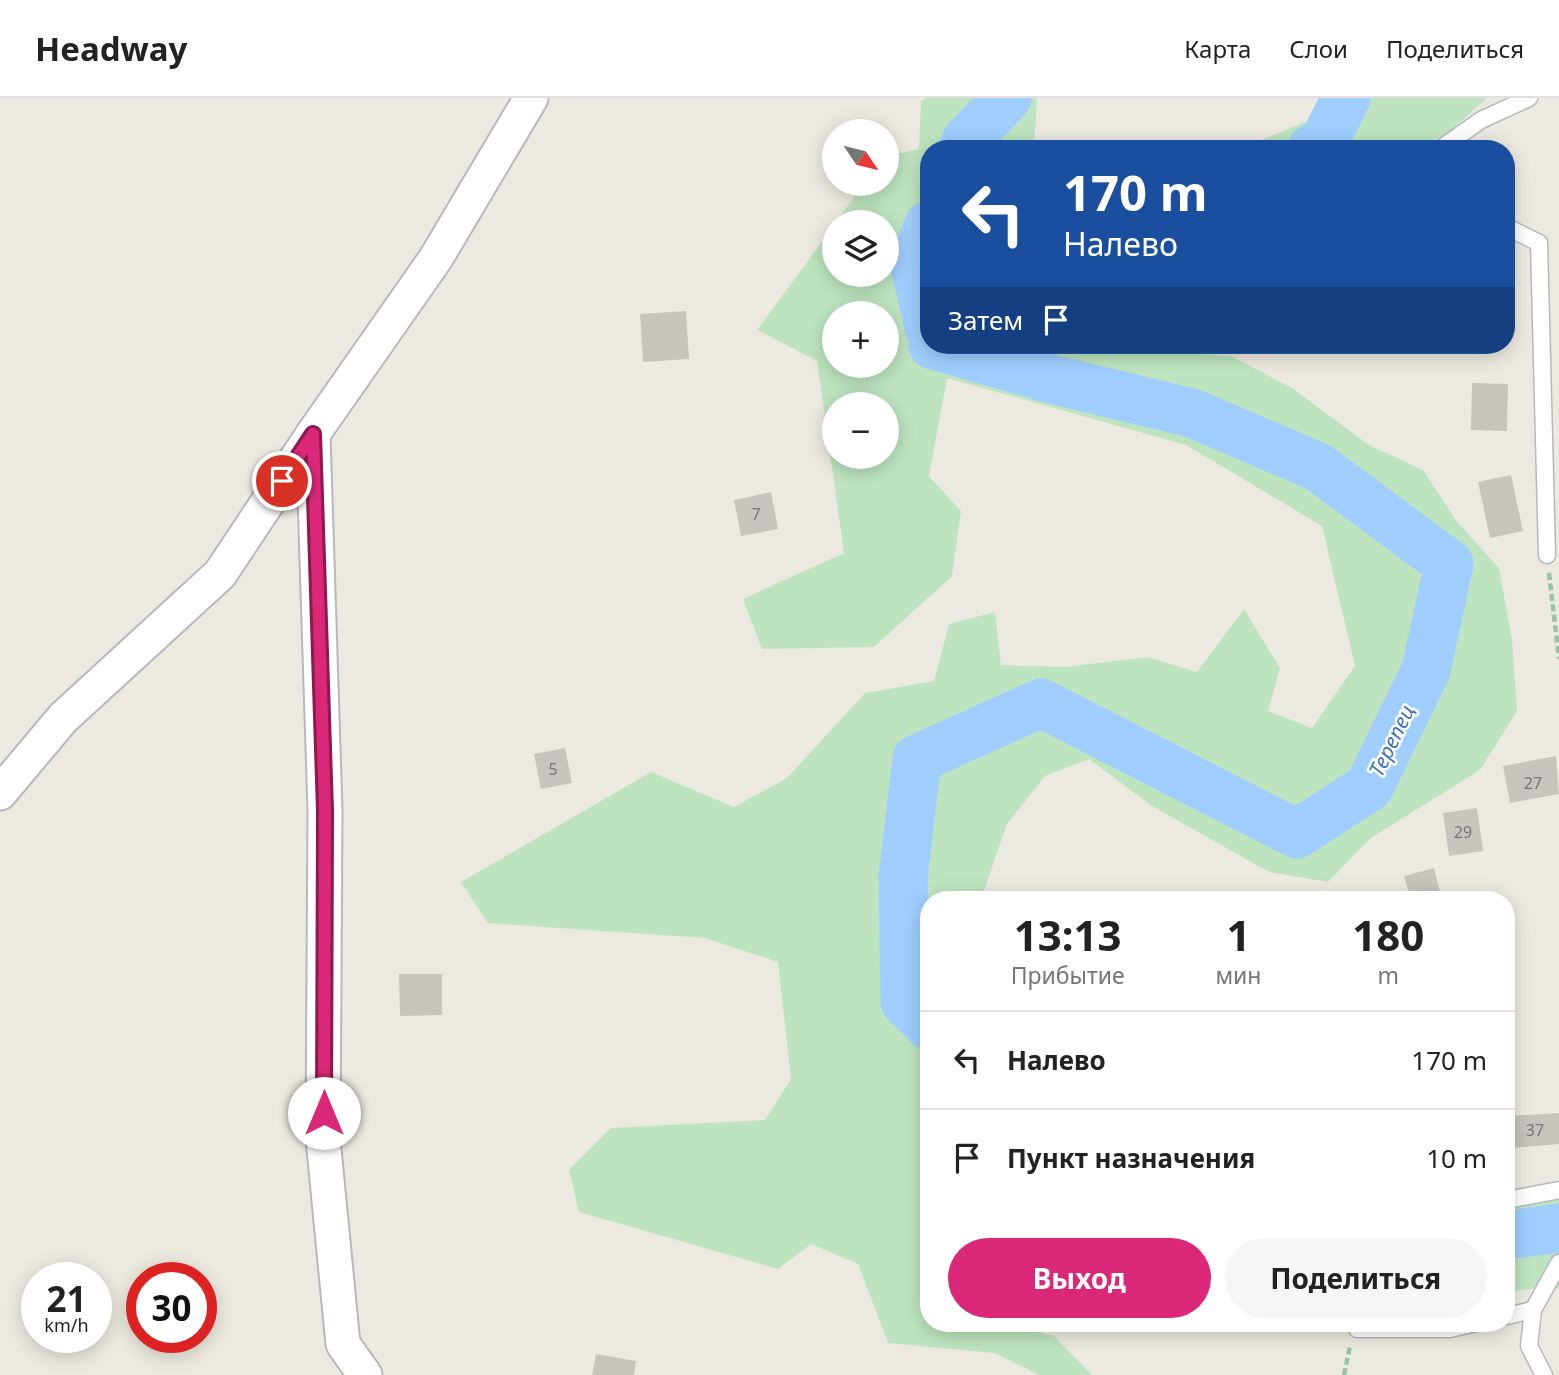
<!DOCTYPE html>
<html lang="ru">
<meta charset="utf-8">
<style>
:root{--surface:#fff;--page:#f6f6f6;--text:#222;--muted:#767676;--line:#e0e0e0;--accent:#db2777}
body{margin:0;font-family:"Noto Sans",sans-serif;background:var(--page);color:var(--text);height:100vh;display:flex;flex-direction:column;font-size:26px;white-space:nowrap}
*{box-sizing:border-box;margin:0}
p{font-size:23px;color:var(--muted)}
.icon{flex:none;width:38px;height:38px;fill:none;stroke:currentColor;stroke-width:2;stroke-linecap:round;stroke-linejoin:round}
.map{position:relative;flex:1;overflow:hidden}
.side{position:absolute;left:920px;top:793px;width:595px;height:441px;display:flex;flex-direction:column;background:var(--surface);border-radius:28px;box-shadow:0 4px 18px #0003}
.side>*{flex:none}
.banner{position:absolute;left:920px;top:42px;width:595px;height:214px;border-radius:28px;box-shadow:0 4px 18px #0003;background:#1a4fa0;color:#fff;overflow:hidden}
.needle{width:46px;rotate:125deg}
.buttons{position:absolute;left:822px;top:21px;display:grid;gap:14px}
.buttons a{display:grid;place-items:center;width:77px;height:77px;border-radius:50%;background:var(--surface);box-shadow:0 4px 18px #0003;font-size:35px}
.speed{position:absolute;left:21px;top:1164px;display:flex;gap:14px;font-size:35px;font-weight:700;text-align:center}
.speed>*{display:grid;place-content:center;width:91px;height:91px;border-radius:50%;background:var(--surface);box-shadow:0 4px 18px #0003;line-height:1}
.speed small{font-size:18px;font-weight:400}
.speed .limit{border:10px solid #d22;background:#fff;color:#111}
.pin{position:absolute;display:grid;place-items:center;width:60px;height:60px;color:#fff;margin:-30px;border:4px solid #fff;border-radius:50%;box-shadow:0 2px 7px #0007}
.me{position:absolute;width:77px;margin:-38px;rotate:0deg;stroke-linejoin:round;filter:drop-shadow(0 0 5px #0008)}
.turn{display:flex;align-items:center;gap:24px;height:147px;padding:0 28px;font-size:32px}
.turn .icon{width:91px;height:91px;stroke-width:2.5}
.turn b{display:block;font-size:49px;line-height:60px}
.then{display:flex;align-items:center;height:66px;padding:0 28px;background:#0003;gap:14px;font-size:26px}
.eta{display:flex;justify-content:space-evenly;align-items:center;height:119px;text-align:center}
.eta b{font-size:42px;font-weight:700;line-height:49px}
.button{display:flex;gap:14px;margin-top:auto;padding:14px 28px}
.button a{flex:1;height:80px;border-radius:42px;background:var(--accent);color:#fff;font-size:28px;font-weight:700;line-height:80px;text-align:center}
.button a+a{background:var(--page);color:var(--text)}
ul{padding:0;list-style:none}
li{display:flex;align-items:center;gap:21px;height:98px;padding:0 28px;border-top:2px solid var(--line)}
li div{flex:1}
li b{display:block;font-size:26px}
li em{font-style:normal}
header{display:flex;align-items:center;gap:42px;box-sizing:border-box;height:98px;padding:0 35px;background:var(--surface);border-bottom:2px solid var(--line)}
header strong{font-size:33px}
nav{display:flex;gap:38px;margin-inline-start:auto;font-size:24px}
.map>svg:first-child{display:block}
.green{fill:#bde4bf;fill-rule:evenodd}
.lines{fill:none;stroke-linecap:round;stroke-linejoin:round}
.river{stroke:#9fcefe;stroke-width:49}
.building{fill:#c7c4be}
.lane-casing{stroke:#b6b8bd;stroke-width:19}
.street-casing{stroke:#b6b8bd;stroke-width:37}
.path{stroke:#96c4a6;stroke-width:4.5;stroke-dasharray:7 3.5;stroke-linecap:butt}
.lane{stroke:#fff;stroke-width:16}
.street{stroke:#fff;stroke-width:33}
.route-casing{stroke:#8e194d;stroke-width:18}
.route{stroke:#db2777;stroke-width:12}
.labels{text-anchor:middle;stroke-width:5;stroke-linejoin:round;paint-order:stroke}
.number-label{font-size:16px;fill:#747678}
.water-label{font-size:21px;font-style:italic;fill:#4073b7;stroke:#fff}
</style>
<header>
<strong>Headway</strong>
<nav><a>Карта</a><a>Слои</a><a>Поделиться</a></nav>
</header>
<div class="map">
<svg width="1559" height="1277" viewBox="0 0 1559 1277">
<rect width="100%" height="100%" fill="#eceae0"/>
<g class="green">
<path d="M926,0H1037L1034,51H929V247H1154L1186,255L1231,258L1292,290L1369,347L1423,372L1458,425L1499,470L1512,542L1517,613L1480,672L1371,740L1328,784L1269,774L1152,708L1089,661L1045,678L1007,726L981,801L929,802V1225H1000L1054,1238L1092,1277H1039L994,1255L888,1245L858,1166L811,1146L778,1171L579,1114L569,1072L611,1030L765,1022L791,981L778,864L705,840L488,825L461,784L651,674L734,709L787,680L865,595L934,583L949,526L995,514L1001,567L1065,569L1148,559L1197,574L1244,511L1280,570L1268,613L1312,630L1355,568L1322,428L1186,347L947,280L929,378L961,413L952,478L874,549L762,551L743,501L844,455L817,263L757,232L835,126V177H887V124H836L864,86H887V58L919,51L921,3ZM835,215H887V268H835ZM835,306H887V359H835Z"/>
<path d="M1319,0H1487L1448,35L1413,51H1240L1307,23Z"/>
<path d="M1559,1100V1191L1553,1188L1507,1194V1108Z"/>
</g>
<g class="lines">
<g class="river">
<path d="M963,51L966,43L1007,0"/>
<path d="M1312,51L1324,44L1346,0"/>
<path d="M929,127L914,163L929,229"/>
<path d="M929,928L905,904L903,779L917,661L1041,605L1297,736L1369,689L1426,572L1449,466L1318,369L1192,315L1055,282L933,247"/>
<path d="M1507,1137L1559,1130"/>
</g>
</g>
<g class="building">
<path d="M686,213L689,261L643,264L640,216Z"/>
<path d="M1472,285L1508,286L1507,333L1471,332Z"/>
<path d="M1511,377L1523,433L1490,440L1478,384Z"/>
<path d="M771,394L778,431L741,438L734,402Z"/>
<path d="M565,650L572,685L541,691L534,656Z"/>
<path d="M1556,658L1559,696L1510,705L1503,668Z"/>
<path d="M1477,710L1483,753L1449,758L1443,715Z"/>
<path d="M1434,770L1442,802H1411L1404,778Z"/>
<path d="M399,876H442V917L400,918Z"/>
<path d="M1559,1015V1046L1513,1050L1510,1018Z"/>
<path d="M596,1256L636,1263L634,1277H592Z"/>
</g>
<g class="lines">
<defs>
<g id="lane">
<path d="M1440,51L1481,22L1529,0"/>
<path d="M1507,129L1539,145L1547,457"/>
<path d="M1507,1102L1559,1092"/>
<path d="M1507,1218L1533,1212"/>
<path d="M1357,1231H1450L1476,1225"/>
<path d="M1544,1277L1529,1248L1533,1212L1559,1165"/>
</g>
<g id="street">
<path d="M313,336L325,713L323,1041L343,1246L365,1277"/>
<path d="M0,695L63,620L220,476L313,336L436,160L531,0"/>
</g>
</defs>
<use href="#lane" class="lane-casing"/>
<use href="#street" class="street-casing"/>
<g class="path">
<path d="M1549,475L1559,561"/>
<path d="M1344,1277L1350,1248"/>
</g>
<use href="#lane" class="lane"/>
<use href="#street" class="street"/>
</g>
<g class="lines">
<defs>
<path id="route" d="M282,383L313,336L325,713L324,1015"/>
</defs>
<use href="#route" class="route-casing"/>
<use href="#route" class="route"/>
</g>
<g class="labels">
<g class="number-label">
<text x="756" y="422">7</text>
<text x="553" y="677">5</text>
<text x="1533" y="691">27</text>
<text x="1463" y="740">29</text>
<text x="1535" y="1038">37</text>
</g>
<g class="water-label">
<text transform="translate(1392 643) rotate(-64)" y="7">Терепец</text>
</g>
</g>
</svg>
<div class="buttons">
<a><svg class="needle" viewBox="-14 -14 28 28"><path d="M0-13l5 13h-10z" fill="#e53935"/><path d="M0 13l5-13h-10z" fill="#767676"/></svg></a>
<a><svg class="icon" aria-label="layers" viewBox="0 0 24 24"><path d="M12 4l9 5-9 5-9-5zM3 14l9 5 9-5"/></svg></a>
<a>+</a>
<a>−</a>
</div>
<div class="speed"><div>21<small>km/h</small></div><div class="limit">30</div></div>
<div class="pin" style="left:282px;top:383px;background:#d93025"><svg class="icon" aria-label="arrive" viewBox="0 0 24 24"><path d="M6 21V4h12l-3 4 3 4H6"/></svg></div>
<svg class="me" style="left:324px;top:1015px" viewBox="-20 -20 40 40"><circle r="19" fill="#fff"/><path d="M0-13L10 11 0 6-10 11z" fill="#db2777"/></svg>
<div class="banner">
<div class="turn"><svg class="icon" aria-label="left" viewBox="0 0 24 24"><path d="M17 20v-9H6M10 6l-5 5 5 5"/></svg><div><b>170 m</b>Налево</div></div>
<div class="then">Затем<svg class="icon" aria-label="arrive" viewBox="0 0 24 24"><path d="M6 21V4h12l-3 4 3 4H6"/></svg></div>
</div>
<section class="side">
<div class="eta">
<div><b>13:13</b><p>Прибытие</p></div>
<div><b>1</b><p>мин</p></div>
<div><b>180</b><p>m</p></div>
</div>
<ul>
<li><svg class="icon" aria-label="left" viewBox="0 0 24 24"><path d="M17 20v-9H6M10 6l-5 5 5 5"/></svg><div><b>Налево</b></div><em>170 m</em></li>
<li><svg class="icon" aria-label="arrive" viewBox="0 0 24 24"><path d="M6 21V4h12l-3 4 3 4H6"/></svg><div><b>Пункт назначения</b></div><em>10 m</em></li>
</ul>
<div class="button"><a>Выход</a><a>Поделиться</a></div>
</section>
</div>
